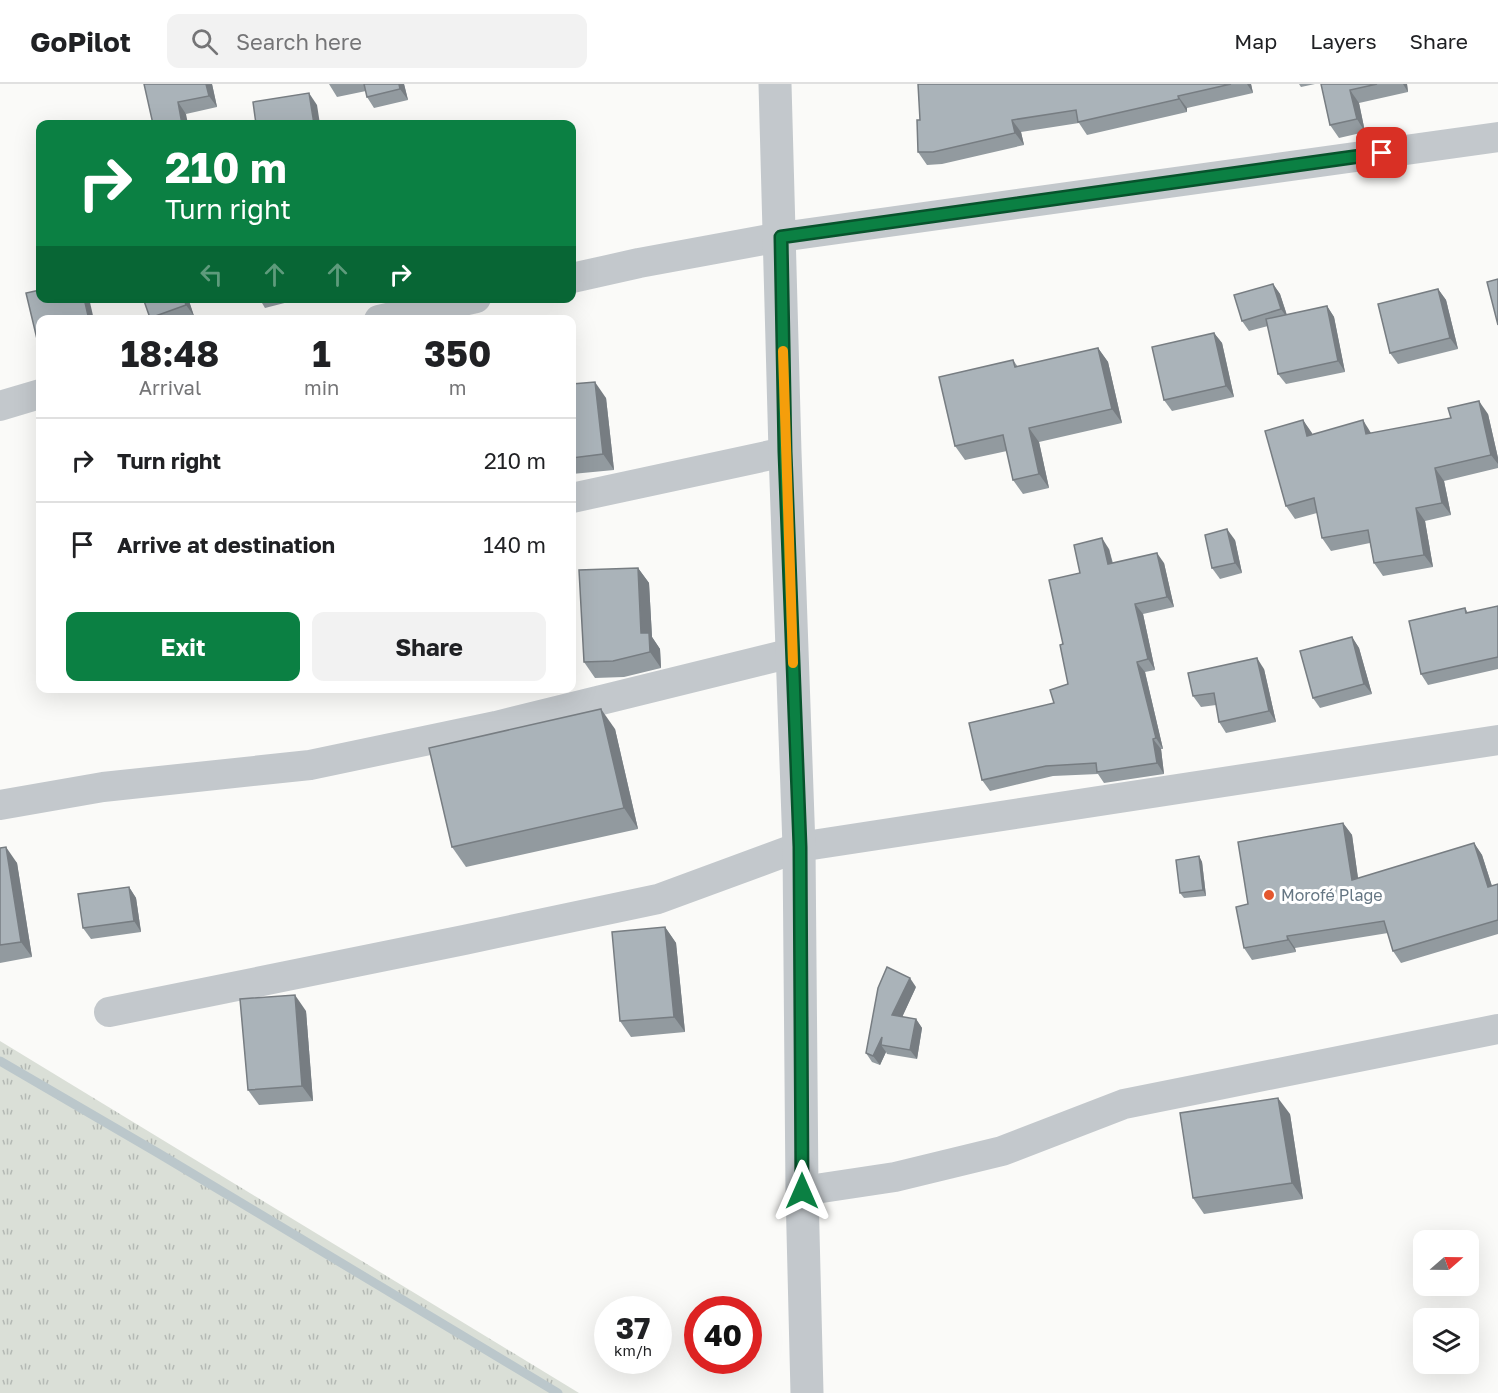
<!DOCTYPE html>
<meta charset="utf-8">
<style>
:root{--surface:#fff;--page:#f2f2f2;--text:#202124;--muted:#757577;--line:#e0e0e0;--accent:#0b8043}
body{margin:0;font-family:"Golos Text",sans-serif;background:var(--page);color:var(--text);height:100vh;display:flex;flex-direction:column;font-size:22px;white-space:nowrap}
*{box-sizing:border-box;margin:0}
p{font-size:20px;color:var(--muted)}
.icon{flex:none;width:33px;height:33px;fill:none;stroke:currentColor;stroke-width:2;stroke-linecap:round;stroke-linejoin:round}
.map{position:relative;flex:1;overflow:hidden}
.drawer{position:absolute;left:36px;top:231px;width:540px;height:378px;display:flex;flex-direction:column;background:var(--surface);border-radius:12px;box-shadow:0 6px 24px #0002}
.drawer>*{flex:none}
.guide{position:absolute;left:36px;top:36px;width:540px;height:183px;border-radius:12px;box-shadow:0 6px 24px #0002;background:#0b8043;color:#fff;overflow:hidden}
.needle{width:39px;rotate:70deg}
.buttons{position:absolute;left:1413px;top:1146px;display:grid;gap:12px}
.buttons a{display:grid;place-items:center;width:66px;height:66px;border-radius:12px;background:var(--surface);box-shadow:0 6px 24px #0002;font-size:30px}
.speed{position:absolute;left:594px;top:1212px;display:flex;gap:12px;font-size:30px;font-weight:700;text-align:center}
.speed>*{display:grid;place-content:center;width:78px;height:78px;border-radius:50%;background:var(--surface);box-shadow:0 6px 24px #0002;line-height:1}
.speed small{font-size:15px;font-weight:400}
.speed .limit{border:9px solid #d22;background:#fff;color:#111}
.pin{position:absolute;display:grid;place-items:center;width:51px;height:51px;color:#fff;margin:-26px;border-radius:12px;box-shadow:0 3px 9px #0006}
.me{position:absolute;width:66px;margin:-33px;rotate:0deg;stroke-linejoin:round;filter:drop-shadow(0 0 4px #0008)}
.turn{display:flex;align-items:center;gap:21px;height:126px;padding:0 30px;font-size:27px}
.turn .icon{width:78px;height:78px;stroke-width:2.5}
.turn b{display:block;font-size:42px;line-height:51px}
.lanes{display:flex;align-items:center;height:57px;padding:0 30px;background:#0003;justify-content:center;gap:30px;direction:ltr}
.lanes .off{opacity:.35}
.eta{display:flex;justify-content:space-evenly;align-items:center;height:102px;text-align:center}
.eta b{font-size:36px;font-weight:700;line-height:42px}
.primary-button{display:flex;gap:12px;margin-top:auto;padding:12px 30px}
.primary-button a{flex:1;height:69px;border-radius:12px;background:var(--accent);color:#fff;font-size:24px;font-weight:700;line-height:69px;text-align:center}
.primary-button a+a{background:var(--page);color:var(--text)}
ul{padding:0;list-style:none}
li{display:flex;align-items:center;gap:18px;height:84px;padding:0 30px;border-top:2px solid var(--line)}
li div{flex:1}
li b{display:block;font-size:22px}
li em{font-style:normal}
header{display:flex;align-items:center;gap:36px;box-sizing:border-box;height:84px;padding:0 30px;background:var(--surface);border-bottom:2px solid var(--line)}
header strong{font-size:28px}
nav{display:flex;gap:33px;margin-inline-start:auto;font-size:21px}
.search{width:420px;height:54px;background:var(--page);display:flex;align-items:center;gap:15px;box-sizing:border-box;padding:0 21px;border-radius:12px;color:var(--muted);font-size:22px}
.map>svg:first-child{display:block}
.grass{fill:url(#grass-tufts)}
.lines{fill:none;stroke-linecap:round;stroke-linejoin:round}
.stream{stroke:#bbc7cb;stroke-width:9}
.minor{stroke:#c3c8cc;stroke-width:30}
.tertiary{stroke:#c3c8cc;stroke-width:33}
.wall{fill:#929a9f}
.shaded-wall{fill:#777d82}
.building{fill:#aab3b9;stroke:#777d82;stroke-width:1.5}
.route-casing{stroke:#07532c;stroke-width:15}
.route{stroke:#0b8043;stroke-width:10}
.slow{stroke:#f59e0b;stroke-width:10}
.poi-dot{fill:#e4572e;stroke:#fff;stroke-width:2}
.labels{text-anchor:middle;stroke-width:6;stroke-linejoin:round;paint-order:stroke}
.poi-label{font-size:16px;fill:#657683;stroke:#fff;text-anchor:start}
</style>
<header>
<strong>GoPilot</strong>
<div class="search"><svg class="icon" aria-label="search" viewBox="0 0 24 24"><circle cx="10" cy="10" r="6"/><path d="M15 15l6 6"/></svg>Search here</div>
<nav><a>Map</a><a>Layers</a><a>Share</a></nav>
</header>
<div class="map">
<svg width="1498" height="1309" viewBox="0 0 1498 1309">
<defs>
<pattern id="grass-tufts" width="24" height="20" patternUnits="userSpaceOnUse" patternTransform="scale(1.5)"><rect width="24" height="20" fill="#dadfd7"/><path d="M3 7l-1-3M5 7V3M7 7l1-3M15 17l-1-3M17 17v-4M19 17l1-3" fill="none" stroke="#b4b9b4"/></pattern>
</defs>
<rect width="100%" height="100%" fill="#fafaf8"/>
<path class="grass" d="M0,957L579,1309H0Z"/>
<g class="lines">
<path class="stream" d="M0,977L158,1069L558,1309"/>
<g class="minor">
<path d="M572,194L639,179L781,153L1498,53"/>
<path d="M379,236L476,214"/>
<path d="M0,322L40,310"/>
<path d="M572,414L785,368"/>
<path d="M0,721L103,703L310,681L496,642L792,569"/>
<path d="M109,928L464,856L658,815L799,763L1498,656"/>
<path d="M802,1107L895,1093L1002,1067L1124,1020L1498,945"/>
</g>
<path class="tertiary" d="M775,0L785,368L799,763L802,1107L807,1309"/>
</g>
<g class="wall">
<path d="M144,0H212L217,23L186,30Z"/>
<path d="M329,0H404L408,16L374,24L367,13L366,7L337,13Z"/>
<path d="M918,0H1251L1253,9L1187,24V28L1087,51L1079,39L1021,48L1024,61L942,80L927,81L918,68L920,36Z"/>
<path d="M1299,0H1315L1301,3Z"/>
<path d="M1321,0H1407L1408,8L1359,19L1365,48L1339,54L1330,41Z"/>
<path d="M1273,200L1280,210L1287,231L1327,222L1334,233L1345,288L1286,300L1278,290L1268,242L1249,247L1242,237Z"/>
<path d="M1438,205L1446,216L1458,265L1398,280L1390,269Z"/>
<path d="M143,214H188L194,232L186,236H151Z"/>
<path d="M259,214H304L265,224Z"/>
<path d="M1214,249L1222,259L1234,313L1172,327L1164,316Z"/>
<path d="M1098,264L1108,278L1122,339L1039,358L1049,404L1023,410L1013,396L1007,367L965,376L955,362L1013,276L1018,283Z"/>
<path d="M572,300L606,314L614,386L572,390Z"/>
<path d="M1488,330L1498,374V384L1444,397L1451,431L1425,437L1433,483L1383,492L1374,479L1370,459L1331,467L1322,454L1317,429L1295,435L1286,422L1303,336L1312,350L1371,349Z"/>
<path d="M1235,456L1242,489L1220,495L1212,484Z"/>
<path d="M1109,465L1113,479H1164L1174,523L1143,530L1155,586L1145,588L1163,665H1161L1164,690L1104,699L1098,690L1053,692L990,707L982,696L1054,619L1068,600L1080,489Z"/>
<path d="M638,484L649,499L652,553L660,565L661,584L624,593L595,594L584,578Z"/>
<path d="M1498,522V585L1428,601L1421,590L1465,524L1468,529Z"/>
<path d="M1352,553L1359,564L1372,610L1320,624L1313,614Z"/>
<path d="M1264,585L1276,638L1226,649L1219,638L1216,621L1201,623L1193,612Z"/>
<path d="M285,604H340V606L288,609Z"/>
<path d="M615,645L638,745L466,783L452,763Z"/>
<path d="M1343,739L1352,751L1358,795L1474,759L1482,771L1492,802L1498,800V850L1401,879L1393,867L1388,849L1295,864L1296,868L1252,876L1244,864L1248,820Z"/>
<path d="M0,764L17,779L32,873L0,879Z"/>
<path d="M1199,772L1202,778L1206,812L1184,814L1180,809Z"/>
<path d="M129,803L136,814L141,848L91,855L83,844Z"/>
<path d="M665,843L676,859L685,948L631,953L620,937Z"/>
<path d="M916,903L902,933L916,935L922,944L917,975L887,970L886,968L880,981L872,978L866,969Z"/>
<path d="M306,927L313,1017L259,1021L248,1006Z"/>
<path d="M1290,1030L1303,1115L1204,1130L1193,1114Z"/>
</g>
<g class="shaded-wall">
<path d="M206,0H212L217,23L209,12Z"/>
<path d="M399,0H404L408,16L400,5Z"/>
<path d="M1247,0H1251L1253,9Z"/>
<path d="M1403,0H1407L1408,8Z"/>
<path d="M1350,6L1359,19L1365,48L1357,35Z"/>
<path d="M309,9L317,21L320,40H314Z"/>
<path d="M1178,12L1187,24V28L1179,15Z"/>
<path d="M178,18L186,30L188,40H182Z"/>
<path d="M1012,36L1021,48L1024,61L1015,49Z"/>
<path d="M1273,200L1280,210L1288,235L1281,225Z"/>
<path d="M1438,205L1446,216L1458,265L1450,254Z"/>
<path d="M84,214H89L94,236H89Z"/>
<path d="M184,214H188L194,232L186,221Z"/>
<path d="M1327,222L1334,233L1345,288L1338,277Z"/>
<path d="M1214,249L1222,259L1234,313L1226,302Z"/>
<path d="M1098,264L1108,278L1122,339L1112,325Z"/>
<path d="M595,298L606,314L614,386L603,370Z"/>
<path d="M1479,317L1488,330L1498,374V380L1491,371Z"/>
<path d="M1303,336L1312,349L1316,364L1307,352Z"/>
<path d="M1363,336L1371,349L1366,350Z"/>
<path d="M1029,344L1039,358L1049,404L1039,390Z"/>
<path d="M1435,384L1444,397L1451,431L1442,419Z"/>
<path d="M1416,424L1425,437L1433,483L1424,471Z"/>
<path d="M1227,445L1235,456L1242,489L1235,479Z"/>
<path d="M1102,454L1109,465L1115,491L1108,480Z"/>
<path d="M1157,469L1164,479L1174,523L1167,513Z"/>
<path d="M638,484L649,499L652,553L660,565L661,584L650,568L641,549Z"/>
<path d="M1135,520L1143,530L1155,586L1148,575Z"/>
<path d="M1352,553L1359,564L1372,610L1364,600Z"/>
<path d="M1257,574L1264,585L1276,638L1269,627Z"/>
<path d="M1137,578L1145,588L1163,665L1156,654Z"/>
<path d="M601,625L615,645L638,745L624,724Z"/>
<path d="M1153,655L1161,665L1164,690L1157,679Z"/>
<path d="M1343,739L1352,751L1360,808L1352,796Z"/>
<path d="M1474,759L1482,771L1496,815L1488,803Z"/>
<path d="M6,763L17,779L32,873L21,858Z"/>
<path d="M1199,772L1202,778L1206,812L1203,806Z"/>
<path d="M129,803L136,814L141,848L134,837Z"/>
<path d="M665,843L676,859L685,948L674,933Z"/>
<path d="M1287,852L1295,864L1296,868L1288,856Z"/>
<path d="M910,894L916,903L899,940L892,931Z"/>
<path d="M295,911L306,927L313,1017L302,1002Z"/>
<path d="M916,935L922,944L917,975L910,966Z"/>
<path d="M882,953L881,961L886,968L880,981L873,972Z"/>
<path d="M1278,1014L1290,1030L1303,1115L1292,1099Z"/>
</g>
<g class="building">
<path d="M144,0H206L209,12L178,18L182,40H153Z"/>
<path d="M364,0H399L400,5L367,13Z"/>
<path d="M918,0H1231L1178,12L1179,15L1078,38L1076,26L1012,36L1015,49L933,68H918L917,36H920Z"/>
<path d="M1321,0H1377L1350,6L1357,35L1330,41Z"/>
<path d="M309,9L314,40H256L253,18Z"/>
<path d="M1498,195V241L1487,198Z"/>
<path d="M1273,200L1281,225L1242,237L1234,211Z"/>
<path d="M1438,205L1450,254L1390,269L1378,220Z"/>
<path d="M40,206V214H84L89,236H40V254L37,255L26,209Z"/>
<path d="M143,214H184L186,221L150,234Z"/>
<path d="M1327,222L1338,277L1278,290L1266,235Z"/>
<path d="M1214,249L1226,302L1164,316L1152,263Z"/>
<path d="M1098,264L1112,325L1029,344L1039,390L1013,396L1003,351L955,362L939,293L1013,276L1015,283Z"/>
<path d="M595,298L603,370L572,374V300Z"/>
<path d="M1479,317L1491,371L1435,384L1442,419L1416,424L1424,471L1374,479L1368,446L1322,454L1314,414L1286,422L1265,347L1303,336L1307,352L1363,336L1366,350L1451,334L1448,324Z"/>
<path d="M1227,445L1235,479L1212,484L1205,451Z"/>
<path d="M1102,454L1108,480L1157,469L1167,513L1135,520L1148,575L1137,578L1156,654L1153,655L1157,679L1097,688L1096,679L1046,682L982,696L969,639L1054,619L1050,606L1068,600L1060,561L1063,560L1049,496L1080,489L1074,461Z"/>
<path d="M638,484L641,549H649L650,568L613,577L584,578L579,486Z"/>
<path d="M1498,522V573L1421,590L1409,537L1465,524L1466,529Z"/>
<path d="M1352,553L1364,600L1313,614L1300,567Z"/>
<path d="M1257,574L1269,627L1219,638L1214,609L1193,612L1188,589Z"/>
<path d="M601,625L624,724L452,763L429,664Z"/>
<path d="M1343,739L1352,796L1474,759L1488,803L1498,800V836L1393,867L1384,837L1287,852L1288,856L1244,864L1236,823L1248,820L1238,758Z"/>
<path d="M6,763L21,858L0,861V764Z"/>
<path d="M1199,772L1203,806L1180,809L1176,776Z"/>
<path d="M129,803L134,837L83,844L78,810Z"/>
<path d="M665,843L674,933L620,937L612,848Z"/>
<path d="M887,883L910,894L892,931L916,935L910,966L881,961L882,953L873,972L866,969L878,904Z"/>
<path d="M295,911L302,1002L248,1006L240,915Z"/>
<path d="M1278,1014L1292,1099L1193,1114L1180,1029Z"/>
</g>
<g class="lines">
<defs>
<path id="route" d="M802,1107L800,763L785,368L781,153L1382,69"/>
</defs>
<use href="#route" class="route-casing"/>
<use href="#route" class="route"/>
<path class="slow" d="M783,267L793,579"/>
</g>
<circle class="poi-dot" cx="1269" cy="811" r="6"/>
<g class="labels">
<g class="poi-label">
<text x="1281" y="817">Morofé Plage</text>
</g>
</g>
</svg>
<div class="buttons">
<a><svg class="needle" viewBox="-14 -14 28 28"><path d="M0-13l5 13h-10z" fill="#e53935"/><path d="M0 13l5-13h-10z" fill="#757577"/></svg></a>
<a><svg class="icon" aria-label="layers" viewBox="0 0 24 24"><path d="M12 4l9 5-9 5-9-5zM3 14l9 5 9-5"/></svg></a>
</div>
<div class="speed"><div>37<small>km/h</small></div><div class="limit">40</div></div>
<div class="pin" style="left:1382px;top:69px;background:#d93025"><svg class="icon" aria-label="arrive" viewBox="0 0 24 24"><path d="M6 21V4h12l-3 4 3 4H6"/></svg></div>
<svg class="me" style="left:802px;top:1107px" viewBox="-20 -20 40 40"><path d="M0-17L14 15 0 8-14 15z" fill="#0b8043" stroke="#fff" stroke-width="4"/></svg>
<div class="guide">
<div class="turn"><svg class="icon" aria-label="right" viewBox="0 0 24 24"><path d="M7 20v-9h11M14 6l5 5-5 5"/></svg><div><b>210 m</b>Turn right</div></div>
<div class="lanes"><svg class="icon off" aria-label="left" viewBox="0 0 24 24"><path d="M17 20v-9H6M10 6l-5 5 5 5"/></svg><svg class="icon off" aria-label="ahead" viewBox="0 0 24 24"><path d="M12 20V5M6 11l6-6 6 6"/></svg><svg class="icon off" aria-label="ahead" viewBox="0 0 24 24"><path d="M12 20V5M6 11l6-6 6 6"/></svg><svg class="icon" aria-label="right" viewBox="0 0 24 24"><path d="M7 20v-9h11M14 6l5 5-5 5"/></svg></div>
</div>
<section class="drawer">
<div class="eta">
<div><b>18:48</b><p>Arrival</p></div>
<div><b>1</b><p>min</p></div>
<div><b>350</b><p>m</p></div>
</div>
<ul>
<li><svg class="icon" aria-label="right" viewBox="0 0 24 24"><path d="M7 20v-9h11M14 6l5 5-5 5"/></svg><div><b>Turn right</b></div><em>210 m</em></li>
<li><svg class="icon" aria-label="arrive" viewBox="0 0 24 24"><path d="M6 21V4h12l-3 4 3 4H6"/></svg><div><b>Arrive at destination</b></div><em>140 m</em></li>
</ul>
<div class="primary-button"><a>Exit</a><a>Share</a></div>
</section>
</div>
